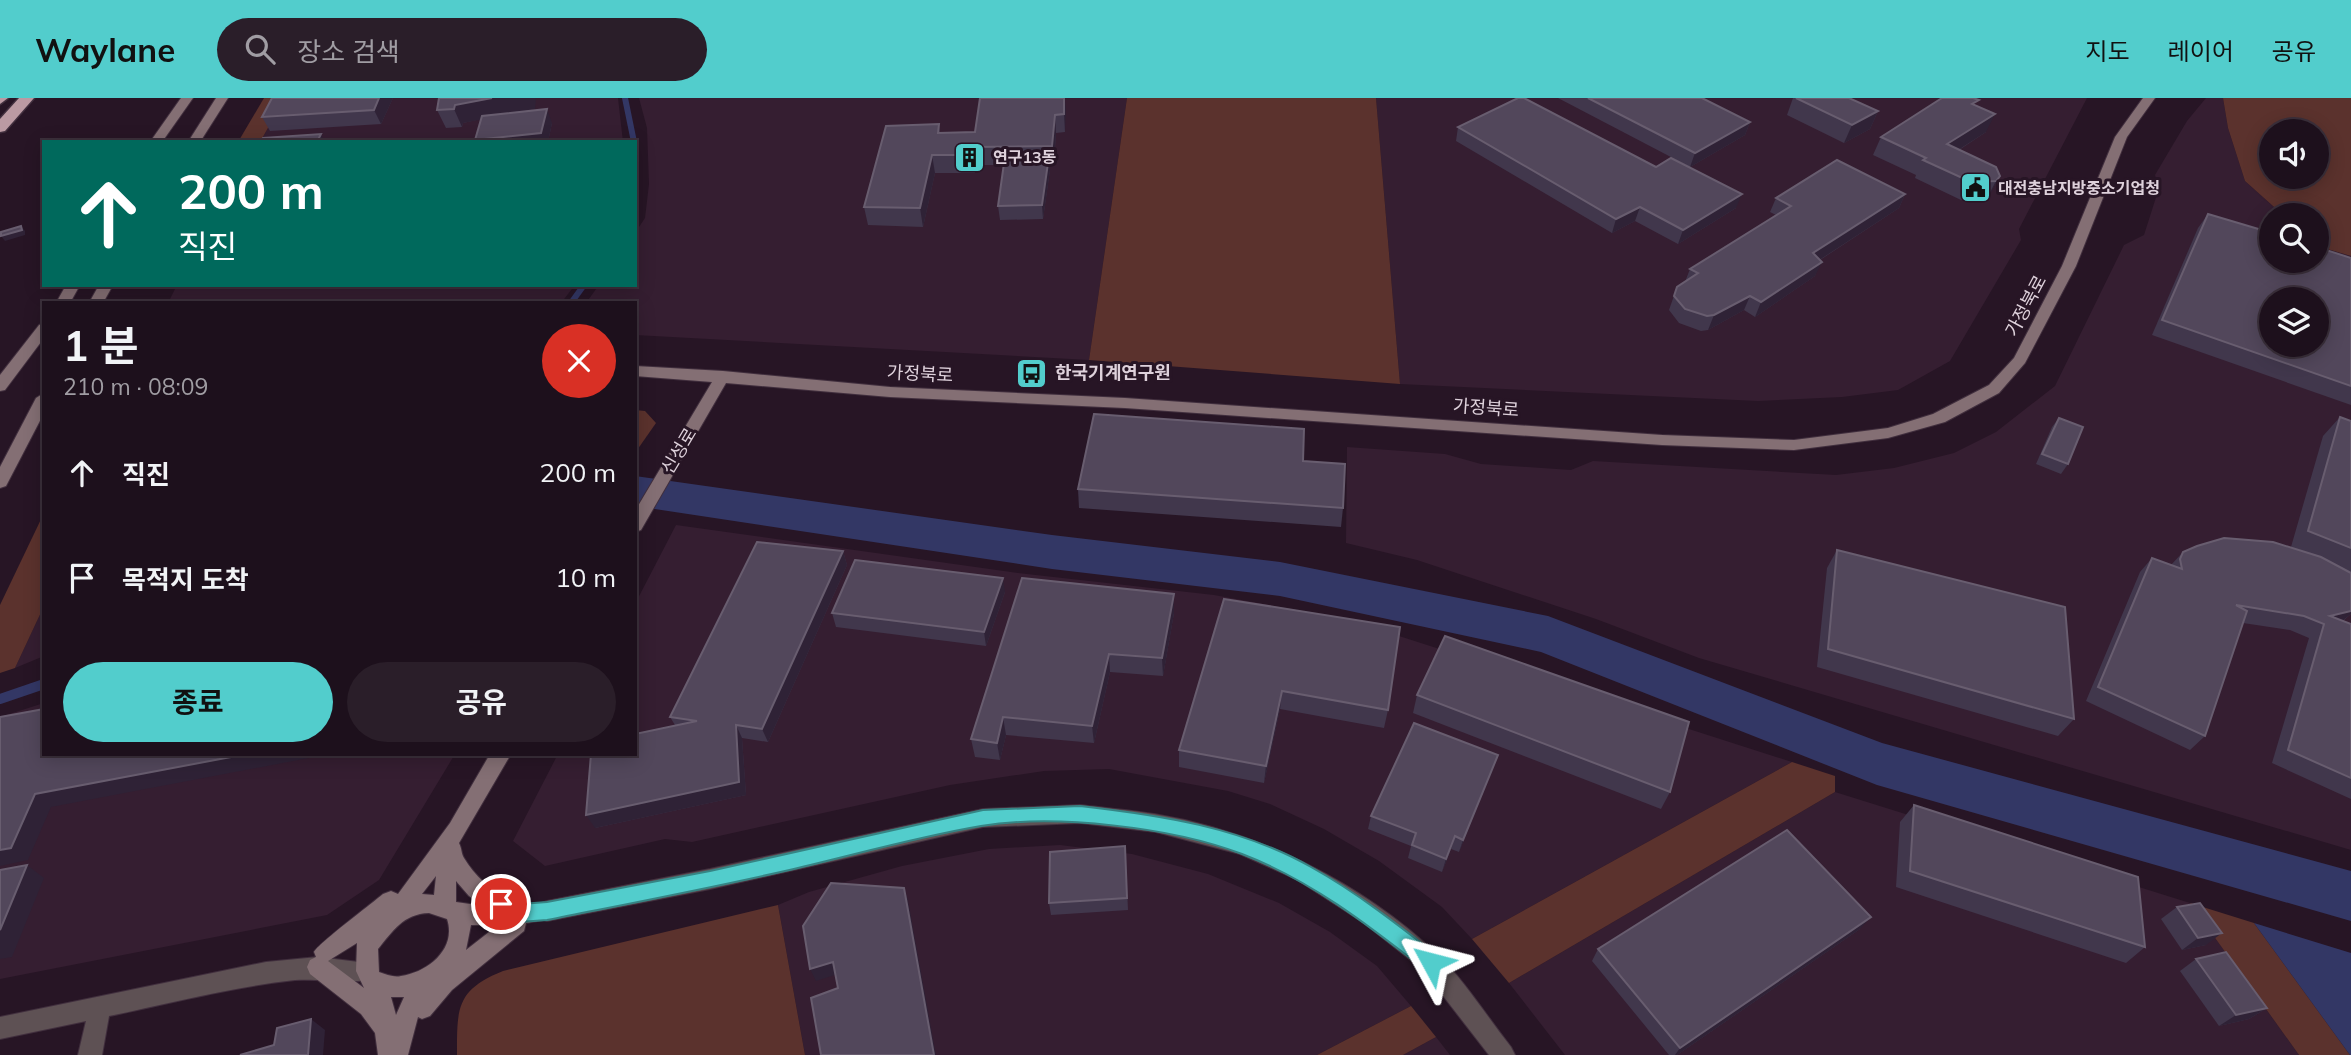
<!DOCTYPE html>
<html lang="ko">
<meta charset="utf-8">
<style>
:root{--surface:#1d101c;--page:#2a1e29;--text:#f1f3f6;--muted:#a09da3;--line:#3b303b;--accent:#52cdcc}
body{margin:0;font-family:Mulish,"Noto Sans KR",sans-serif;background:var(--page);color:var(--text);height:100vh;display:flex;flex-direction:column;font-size:26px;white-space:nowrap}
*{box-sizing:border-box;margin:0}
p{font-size:23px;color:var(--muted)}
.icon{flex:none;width:38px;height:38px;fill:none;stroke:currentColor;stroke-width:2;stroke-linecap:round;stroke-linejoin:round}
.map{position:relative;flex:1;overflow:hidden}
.details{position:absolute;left:42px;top:203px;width:595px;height:455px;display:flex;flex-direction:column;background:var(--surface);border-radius:0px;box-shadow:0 4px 18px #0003,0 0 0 2px var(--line)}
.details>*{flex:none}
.top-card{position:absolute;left:42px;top:42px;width:595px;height:147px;border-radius:0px;box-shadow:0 4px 18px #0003,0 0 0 2px var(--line);background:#00695c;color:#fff;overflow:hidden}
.controls{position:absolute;left:2259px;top:21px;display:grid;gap:14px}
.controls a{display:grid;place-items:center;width:70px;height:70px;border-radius:50%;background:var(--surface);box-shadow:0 4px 18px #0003,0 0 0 2px var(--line);font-size:35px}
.pin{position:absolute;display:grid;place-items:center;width:60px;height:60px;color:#fff;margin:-30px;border:4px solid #fff;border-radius:50%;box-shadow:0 2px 7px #0007}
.me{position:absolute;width:77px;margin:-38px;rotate:308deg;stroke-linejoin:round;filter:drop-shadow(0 0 5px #0008)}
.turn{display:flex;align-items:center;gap:24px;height:147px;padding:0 21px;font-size:32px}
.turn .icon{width:91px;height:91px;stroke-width:2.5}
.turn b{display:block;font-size:49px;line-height:60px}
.round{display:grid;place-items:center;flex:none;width:74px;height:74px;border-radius:37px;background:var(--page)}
.summary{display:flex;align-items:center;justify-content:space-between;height:119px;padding:0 21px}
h1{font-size:42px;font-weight:700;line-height:52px}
.primary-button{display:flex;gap:14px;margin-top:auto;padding:14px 21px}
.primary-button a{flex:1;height:80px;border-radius:42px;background:var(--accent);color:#111;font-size:28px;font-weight:700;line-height:80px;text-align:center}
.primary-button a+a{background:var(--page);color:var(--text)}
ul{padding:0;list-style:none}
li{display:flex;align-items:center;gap:21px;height:105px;padding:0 21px}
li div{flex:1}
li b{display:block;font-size:26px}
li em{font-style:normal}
header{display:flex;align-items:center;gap:42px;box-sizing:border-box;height:98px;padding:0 35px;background:var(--accent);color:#111}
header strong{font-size:33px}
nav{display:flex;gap:38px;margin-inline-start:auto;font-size:24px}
.search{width:490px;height:63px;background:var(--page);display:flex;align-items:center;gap:18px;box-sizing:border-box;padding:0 24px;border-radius:38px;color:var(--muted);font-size:26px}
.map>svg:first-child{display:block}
.built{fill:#351e31;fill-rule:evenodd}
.green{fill:#5b322d;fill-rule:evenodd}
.water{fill:#333765}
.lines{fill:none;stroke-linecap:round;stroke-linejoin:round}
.stream-far1{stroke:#333765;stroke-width:6}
.stream{stroke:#333765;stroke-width:10}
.river{fill:#333765;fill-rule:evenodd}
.street-casing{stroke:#412f3e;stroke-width:2}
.secondary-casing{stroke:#412f3e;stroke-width:2}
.highway-casing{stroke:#412f3e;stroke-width:3}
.street{fill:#5e5154;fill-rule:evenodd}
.secondary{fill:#846f74;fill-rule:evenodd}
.highway{fill:#bb9aa3;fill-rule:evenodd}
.wall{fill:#41374c}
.shaded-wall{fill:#2f2236}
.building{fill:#52475b;stroke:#685d6f;stroke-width:2;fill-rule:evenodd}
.route{fill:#52cdcc;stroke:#358585;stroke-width:2}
.labels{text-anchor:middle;stroke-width:6;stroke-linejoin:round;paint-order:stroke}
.far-poi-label{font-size:16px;font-weight:bold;fill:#ded1db;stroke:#271525;text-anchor:start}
.street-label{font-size:18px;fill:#ded1db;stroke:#271525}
.poi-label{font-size:18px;font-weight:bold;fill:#ded1db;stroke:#271525;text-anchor:start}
</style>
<header>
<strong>Waylane</strong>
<div class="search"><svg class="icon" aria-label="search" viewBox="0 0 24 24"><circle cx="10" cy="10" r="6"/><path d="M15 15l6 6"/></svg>장소 검색</div>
<nav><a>지도</a><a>레이어</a><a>공유</a></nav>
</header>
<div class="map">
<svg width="2351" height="957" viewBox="0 0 2351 957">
<rect width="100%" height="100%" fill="#271525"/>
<g class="built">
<path d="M285,0H618L623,44H260Z"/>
<path d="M639,0H1127L1089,262L635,237V205H586L599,187H635V135L645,120L649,86L647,30Z"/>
<path d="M1376,0H2087L2019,131L2021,142L1950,263L1898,292L1842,299L1758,303L1400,286Z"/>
<path d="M2206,0H2223L2228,30L2245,83L2283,117H2272V163H2317V148L2351,158V752L1699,560L1596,521L1417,462L1346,445L1347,349L1445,356L1481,366L1571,372L1593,363L1836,377L1894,370L1954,355L1996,334L2055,288L2124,147L2144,137L2159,90L2155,77L2187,23ZM2272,201H2317V247H2272Z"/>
<path d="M177,187H575L561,205H228L170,201Z"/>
<path d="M676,427L1018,475L1214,497L1346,521L1792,664L1472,841L1442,809L1379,763L1324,731L1270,706L1228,693L1109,671L1044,673L950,687L692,744L665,741L545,768L513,743L558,656H635V506Z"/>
<path d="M44,508V558L15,570Z"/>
<path d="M44,605V656H455L379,782L327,817L0,881V619Z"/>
<path d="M1835,694L2190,805L2299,957H1565L1509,885Z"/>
<path d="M1060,747L1132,756L1208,776L1279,805L1330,834L1377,868L1411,908L1317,957H805L778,807L809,794L902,768L989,751Z"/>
<path d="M1436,939L1450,957H1403Z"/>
</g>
<g class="green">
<path d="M264,0H285L260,44H238Z"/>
<path d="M1127,0H1376L1400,286L1089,262Z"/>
<path d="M2223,0H2351V158L2317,148V117H2283L2245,83L2228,30ZM2272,33H2317V79H2272Z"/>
<path d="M635,312L645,313L656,325L635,355Z"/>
<path d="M44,415V508L15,570L0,575V507Z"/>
<path d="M1792,664L1835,678V694L1509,885L1472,841Z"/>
<path d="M2190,805L2254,825L2350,957H2299Z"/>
<path d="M778,807L805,957H457C457,910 456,892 503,873Z"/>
<path d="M1411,908L1436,939L1403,957H1317Z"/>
</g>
<path class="water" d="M2254,825L2351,855V957H2350Z"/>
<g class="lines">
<g class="stream-far1">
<path d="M625,0L634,44"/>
<path d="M635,64V90"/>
<path d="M571,205L584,187"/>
</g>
<path class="stream" d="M0,601L44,586"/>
<path class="river" d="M635,378L1052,437L1280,464L1548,518L1882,645L2351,773V823L1877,687L1541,554L1280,498L1052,471L635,408Z"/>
<defs>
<g id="street">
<path d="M1080,707C1105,710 1130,712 1154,716C1258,733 1362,785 1438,857C1464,882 1488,920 1511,949L1515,957H1489L1423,872L1364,825L1296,781L1240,756L1156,734L1080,725L983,729L710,791L547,823L539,820L536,813L539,806L547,803L710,771L983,711Z"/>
<path d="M318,859L375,866L378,873L375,880C359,887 317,880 295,882C232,889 171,905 109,918L102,957H78L86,923L0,941V919L266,864Z"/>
</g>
<g id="secondary">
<path d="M181,0H193L162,44H150Z"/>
<path d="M216,0H228L200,44H188Z"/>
<path d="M2143,0H2155L2127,39L2076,168L2025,265L1999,295L1945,324L1888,340L1794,352L1662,347L1125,310L890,299L726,285L641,432L635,434V413L712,284L635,278V268L723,273L890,289L1125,300L1662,337L1794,342L1888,330L1933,316L1989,287L2014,260L2062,168L2115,39Z"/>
<path d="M66,187H80L70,205H56Z"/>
<path d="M99,187H113L103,205H89Z"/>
<path d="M44,225V240L5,292L0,293V277L39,227Z"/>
<path d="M44,295V315L6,388L0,390V369L36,300Z"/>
<path d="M490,656H511L459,745C462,751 461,755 464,760C476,780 498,800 521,805C533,808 543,802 555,806L558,813L555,820L526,825L524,833L452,892L430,918L422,921L418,919L408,957H378L375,935L361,916L310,876L307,869L310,862L316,859L314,854C318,846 371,806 383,796L391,793L398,796L450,725ZM436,778L434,797L422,796ZM456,783L469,798L484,808L456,804ZM429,815L447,821C457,851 428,874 401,878C394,880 386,876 379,874L378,851C393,833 403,816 429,815ZM471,827H498L466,852ZM357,845L356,873L364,890L328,863ZM391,899H404L396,917Z"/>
</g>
<g id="highway">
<path d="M0,0H8L0,6Z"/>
<path d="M19,0H34L5,33L0,34V21Z"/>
</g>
</defs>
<use href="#street" class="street-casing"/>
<use href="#secondary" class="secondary-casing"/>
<use href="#highway" class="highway-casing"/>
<use href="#street" class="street"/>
<use href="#secondary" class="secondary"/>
<use href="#highway" class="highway"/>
</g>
<g class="wall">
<path d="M272,0H393L381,26L270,33L262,19Z"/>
<path d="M439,0L535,11L517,14L552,25L548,44H476L475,42L481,21L463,25L462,29L446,30L437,12Z"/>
<path d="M1065,0V34L1056,35L1054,66H1050V72L1043,121L1000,122L998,108L1004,67H976L975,75H935L923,129L868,127L864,109L939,26L940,35L975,34Z"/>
<path d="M1558,0H1702L1750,24L1745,37L1690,69Z"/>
<path d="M1793,0H1849L1878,13L1870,31L1844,45L1787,17Z"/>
<path d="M1976,8L1986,34L1959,52L2000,78L1986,102H1961L1915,80L1916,77L1873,57L1881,39Z"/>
<path d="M1458,29L1736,110L1678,146L1635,123L1612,135L1456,43Z"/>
<path d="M1905,96L1899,110L1820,162L1815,178L1755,219L1744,212L1708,232L1701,233L1679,225L1669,212L1677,189L1685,184L1690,171L1776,117L1770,114L1776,100Z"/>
<path d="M2208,116L2351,160V307L2152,237L2198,130Z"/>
<path d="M2340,319L2351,323V516L2343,523L2351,526V701L2272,665L2309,540L2290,532L2243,525L2205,638L2190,652L2086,603L2140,474L2152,460L2171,467L2183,454L2291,449L2323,338Z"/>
<path d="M2059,320L2068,366L2061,376L2036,366L2052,329Z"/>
<path d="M1303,363L1343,410L1341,429L1079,410L1078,391Z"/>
<path d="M1837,452L2074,621L2058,638L1817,569L1827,470Z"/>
<path d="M843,453L847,467L768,644L742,640L746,697L595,730L675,627L670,619Z"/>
<path d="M1005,494L986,548L836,529L832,515Z"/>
<path d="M1174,496V515L1163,578L1110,574L1094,645L1006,637L1000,662L975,659L971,641Z"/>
<path d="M1224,501L1388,612L1384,630L1280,611L1264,685L1179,669V652Z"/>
<path d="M1417,597L1670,694L1661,711L1413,615Z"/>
<path d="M1498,657L1459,754L1451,751L1442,774L1408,760L1411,748L1368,731L1371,718Z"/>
<path d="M1914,707L2145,849L2126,865L1896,789L1900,724Z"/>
<path d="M1125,748L1128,812L1051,817L1049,805Z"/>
<path d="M2177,809L2206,847L2182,852L2161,821Z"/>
<path d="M1860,831L1677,957H1669L1592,863L1598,851Z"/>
<path d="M2196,861L2267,910L2249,921L2219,928L2180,873Z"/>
</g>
<g class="shaded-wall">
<path d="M379,0H393L381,26L374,12Z"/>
<path d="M492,0H536L535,11L463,25L462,29L454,11L455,7Z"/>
<path d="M1065,0L1066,12L1065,34L1064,16Z"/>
<path d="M547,11L552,25L548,44H476L475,42Z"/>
<path d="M1878,13L1870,31L1844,45L1852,27Z"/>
<path d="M1995,16L1986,34L1938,65L1947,46Z"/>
<path d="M1055,17L1056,35L1054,66L1052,48Z"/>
<path d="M1750,24L1745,37L1690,69L1695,55Z"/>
<path d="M321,36L325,44H317Z"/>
<path d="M973,49L976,67L975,75L972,57Z"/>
<path d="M932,57L935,75L923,129L920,110Z"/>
<path d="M1049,58L1050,72L1043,121L1042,107Z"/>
<path d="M2000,78L1990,96L1986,102L1996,83Z"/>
<path d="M1742,96L1736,110L1678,146L1683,132Z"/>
<path d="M1905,96L1899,110L1807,170L1813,155Z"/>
<path d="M1640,109L1635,123L1612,135L1616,121Z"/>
<path d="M21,128L25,133V137L5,143L1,138Z"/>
<path d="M1822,164L1815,178L1755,219L1761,204Z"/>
<path d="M1750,198L1744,212L1708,232L1714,217Z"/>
<path d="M843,453L847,467L768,644L762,631Z"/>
<path d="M1003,480L1005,494L986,548L984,534Z"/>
<path d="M1174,496V515L1163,578L1162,560Z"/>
<path d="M2351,513V516L2337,527L2324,526L2330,518Z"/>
<path d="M1109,556L1110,574L1094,645L1092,628Z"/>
<path d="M1282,593L1280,611L1264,685L1266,668Z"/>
<path d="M1003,619L1006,637L1000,662L997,645Z"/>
<path d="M736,627L742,640L746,697L595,730L586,717Z"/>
<path d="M247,656H330L51,709L28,762L0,768V752L35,696Z"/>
<path d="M1498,657L1493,670L1459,754L1463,742Z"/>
<path d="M1455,738L1451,751L1442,774L1446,761Z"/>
<path d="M27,767L44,780L12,859L0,861V832Z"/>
<path d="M904,790L908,802L936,957H934Z"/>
<path d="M1871,819L1860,831L1677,957H1675L1680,950Z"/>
<path d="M2222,835L2206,847L2182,852L2198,840Z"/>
<path d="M833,864L838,876L816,883L810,871Z"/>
<path d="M2267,910L2249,921L2219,928L2236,917Z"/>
<path d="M311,921L325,932L323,957H308Z"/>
</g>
<g class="building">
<path d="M272,0H379L374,12L262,19Z"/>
<path d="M439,0H492L455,7L454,11L437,12Z"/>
<path d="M980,0H1064V16L1055,17L1052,48L973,49L972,57H932L920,110L864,109L886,28L939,26L938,35L975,34Z"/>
<path d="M1518,0H1524L1656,69L1671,60L1742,96L1683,132L1640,109L1616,121L1458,29Z"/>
<path d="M1588,0H1702L1750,24L1695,55Z"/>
<path d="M1796,0H1849L1878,13L1852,27Z"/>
<path d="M1942,0H1973L1979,2L1972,6L1995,16L1947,46L1996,69L2000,78L1996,83L1971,84L1923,62L1926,60L1881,39Z"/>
<path d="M547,11L541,35L475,42L482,18Z"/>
<path d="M321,36L317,44H260L263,40Z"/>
<path d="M1005,58H1049L1042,107L998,108Z"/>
<path d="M1837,62L1905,96L1813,155L1822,164L1761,204L1750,198L1714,217L1707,218L1685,211L1674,198L1677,189L1698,175L1690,171L1791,108L1776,100Z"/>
<path d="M2208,116L2272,135V163H2317V149L2351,160V288L2162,222ZM2272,201H2317V247H2272Z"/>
<path d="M21,128L22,132L1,138V134Z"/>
<path d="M1094,316L1304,331L1303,363L1345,366L1343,410L1078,391Z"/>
<path d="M2340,319L2351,323V450L2308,433Z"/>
<path d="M2059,320L2083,329L2068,366L2042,356Z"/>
<path d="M2224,440L2273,444L2321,459L2351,475V513L2330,518L2351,526V680L2288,652L2324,526L2304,518L2236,507L2247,513L2205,638L2098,589L2152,460L2182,471L2180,461L2183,454L2197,448Z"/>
<path d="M757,444L843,453L762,631L736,627L739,684L586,717L591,656H635V636L697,623L670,619Z"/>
<path d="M1837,452L2065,509L2074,621L1828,551Z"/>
<path d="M855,462L1003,480L984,534L832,515Z"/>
<path d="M1022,480L1174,496L1162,560L1109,556L1092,628L1003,619L997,645L971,641Z"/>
<path d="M1224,501L1400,529L1388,612L1282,593L1266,668L1179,652Z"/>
<path d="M1445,538L1689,624L1670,694L1417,597Z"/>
<path d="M44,611V656H247L35,696L11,750L0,752V619Z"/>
<path d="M1414,625L1498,657L1463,742L1455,738L1446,761L1412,747L1416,735L1371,718Z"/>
<path d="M1914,707L2138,779L2145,849L1910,773Z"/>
<path d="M1787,732L1871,819L1680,950L1598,851Z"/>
<path d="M1125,748L1127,800L1049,805L1050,754Z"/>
<path d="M27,767L0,832V772Z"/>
<path d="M831,785L904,790L934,957H821L811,900L838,890L833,864L810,871L803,828Z"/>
<path d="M2200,805L2222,835L2198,840L2177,809Z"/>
<path d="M2226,854L2267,910L2236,917L2196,861Z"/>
<path d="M311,921L308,957H240L274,947L277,930Z"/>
</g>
<path class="route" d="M1080,708C1159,717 1241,729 1311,769C1356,794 1397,826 1438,858L1441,864L1438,871L1431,874L1424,871C1367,826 1310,782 1242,756C1171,729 1056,716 981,728C916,739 850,758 785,773C706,791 627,806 547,822L520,824L494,813L491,806L494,800L501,797L521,806L547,804L710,773L983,712Z"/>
<defs>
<symbol id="building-square" viewBox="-11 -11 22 22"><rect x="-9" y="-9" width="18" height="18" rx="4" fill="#52cdcc" stroke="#271525"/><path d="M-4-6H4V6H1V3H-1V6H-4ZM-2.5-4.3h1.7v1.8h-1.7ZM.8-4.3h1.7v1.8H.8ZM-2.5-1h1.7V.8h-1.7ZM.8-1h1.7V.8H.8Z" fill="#111"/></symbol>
<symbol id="civic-square" viewBox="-11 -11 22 22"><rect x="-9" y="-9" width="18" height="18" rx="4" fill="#52cdcc" stroke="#271525"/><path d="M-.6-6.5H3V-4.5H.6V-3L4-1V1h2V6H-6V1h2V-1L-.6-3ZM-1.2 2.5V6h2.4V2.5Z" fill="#111"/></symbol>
<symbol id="bus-square" viewBox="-11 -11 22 22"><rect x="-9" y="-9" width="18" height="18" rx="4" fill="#52cdcc" stroke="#271525"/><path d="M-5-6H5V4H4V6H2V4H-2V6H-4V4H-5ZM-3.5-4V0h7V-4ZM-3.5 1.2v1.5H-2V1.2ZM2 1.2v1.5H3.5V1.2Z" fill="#111"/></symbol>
</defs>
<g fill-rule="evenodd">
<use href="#building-square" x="952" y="42" width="35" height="35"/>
<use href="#civic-square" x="1958" y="72" width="35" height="35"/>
<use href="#bus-square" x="1014" y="258" width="35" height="35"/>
</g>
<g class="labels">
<g class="far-poi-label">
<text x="993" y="65">연구13동</text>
<text x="1998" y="96">대전충남지방중소기업청</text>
</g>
<g class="street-label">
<text transform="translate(2026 208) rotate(-62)" y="6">가정북로</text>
<text transform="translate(920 276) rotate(3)" y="6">가정북로</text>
<text transform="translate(1486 310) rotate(4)" y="6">가정북로</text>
<text transform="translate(679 353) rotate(-59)" y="6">신성로</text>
</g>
<g class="poi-label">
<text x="1055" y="281">한국기계연구원</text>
</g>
</g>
</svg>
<div class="controls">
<a><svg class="icon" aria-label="sound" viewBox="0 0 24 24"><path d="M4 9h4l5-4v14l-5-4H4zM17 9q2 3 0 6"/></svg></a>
<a><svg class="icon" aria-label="search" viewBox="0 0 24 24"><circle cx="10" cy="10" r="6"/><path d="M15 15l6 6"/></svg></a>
<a><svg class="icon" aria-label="layers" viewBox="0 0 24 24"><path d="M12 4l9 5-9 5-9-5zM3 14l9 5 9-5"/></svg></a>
</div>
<div class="pin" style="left:501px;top:806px;background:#d93025"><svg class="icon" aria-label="arrive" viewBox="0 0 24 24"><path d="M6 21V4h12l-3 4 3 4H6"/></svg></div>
<svg class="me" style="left:1431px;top:864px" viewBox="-20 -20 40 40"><path d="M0-17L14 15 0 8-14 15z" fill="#52cdcc" stroke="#fff" stroke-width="4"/></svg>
<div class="top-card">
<div class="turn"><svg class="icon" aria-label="ahead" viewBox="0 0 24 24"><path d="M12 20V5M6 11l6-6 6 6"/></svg><div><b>200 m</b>직진</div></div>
</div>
<section class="details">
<div class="summary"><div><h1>1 분</h1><p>210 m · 08:09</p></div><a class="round" style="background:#d93025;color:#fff"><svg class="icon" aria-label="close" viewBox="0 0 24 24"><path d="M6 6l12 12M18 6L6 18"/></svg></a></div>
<ul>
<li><svg class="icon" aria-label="ahead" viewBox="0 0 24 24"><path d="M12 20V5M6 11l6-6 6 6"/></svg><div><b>직진</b></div><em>200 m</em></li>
<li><svg class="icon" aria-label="arrive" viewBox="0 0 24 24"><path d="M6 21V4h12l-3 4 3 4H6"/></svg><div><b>목적지 도착</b></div><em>10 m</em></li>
</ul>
<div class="primary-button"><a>종료</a><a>공유</a></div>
</section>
</div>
